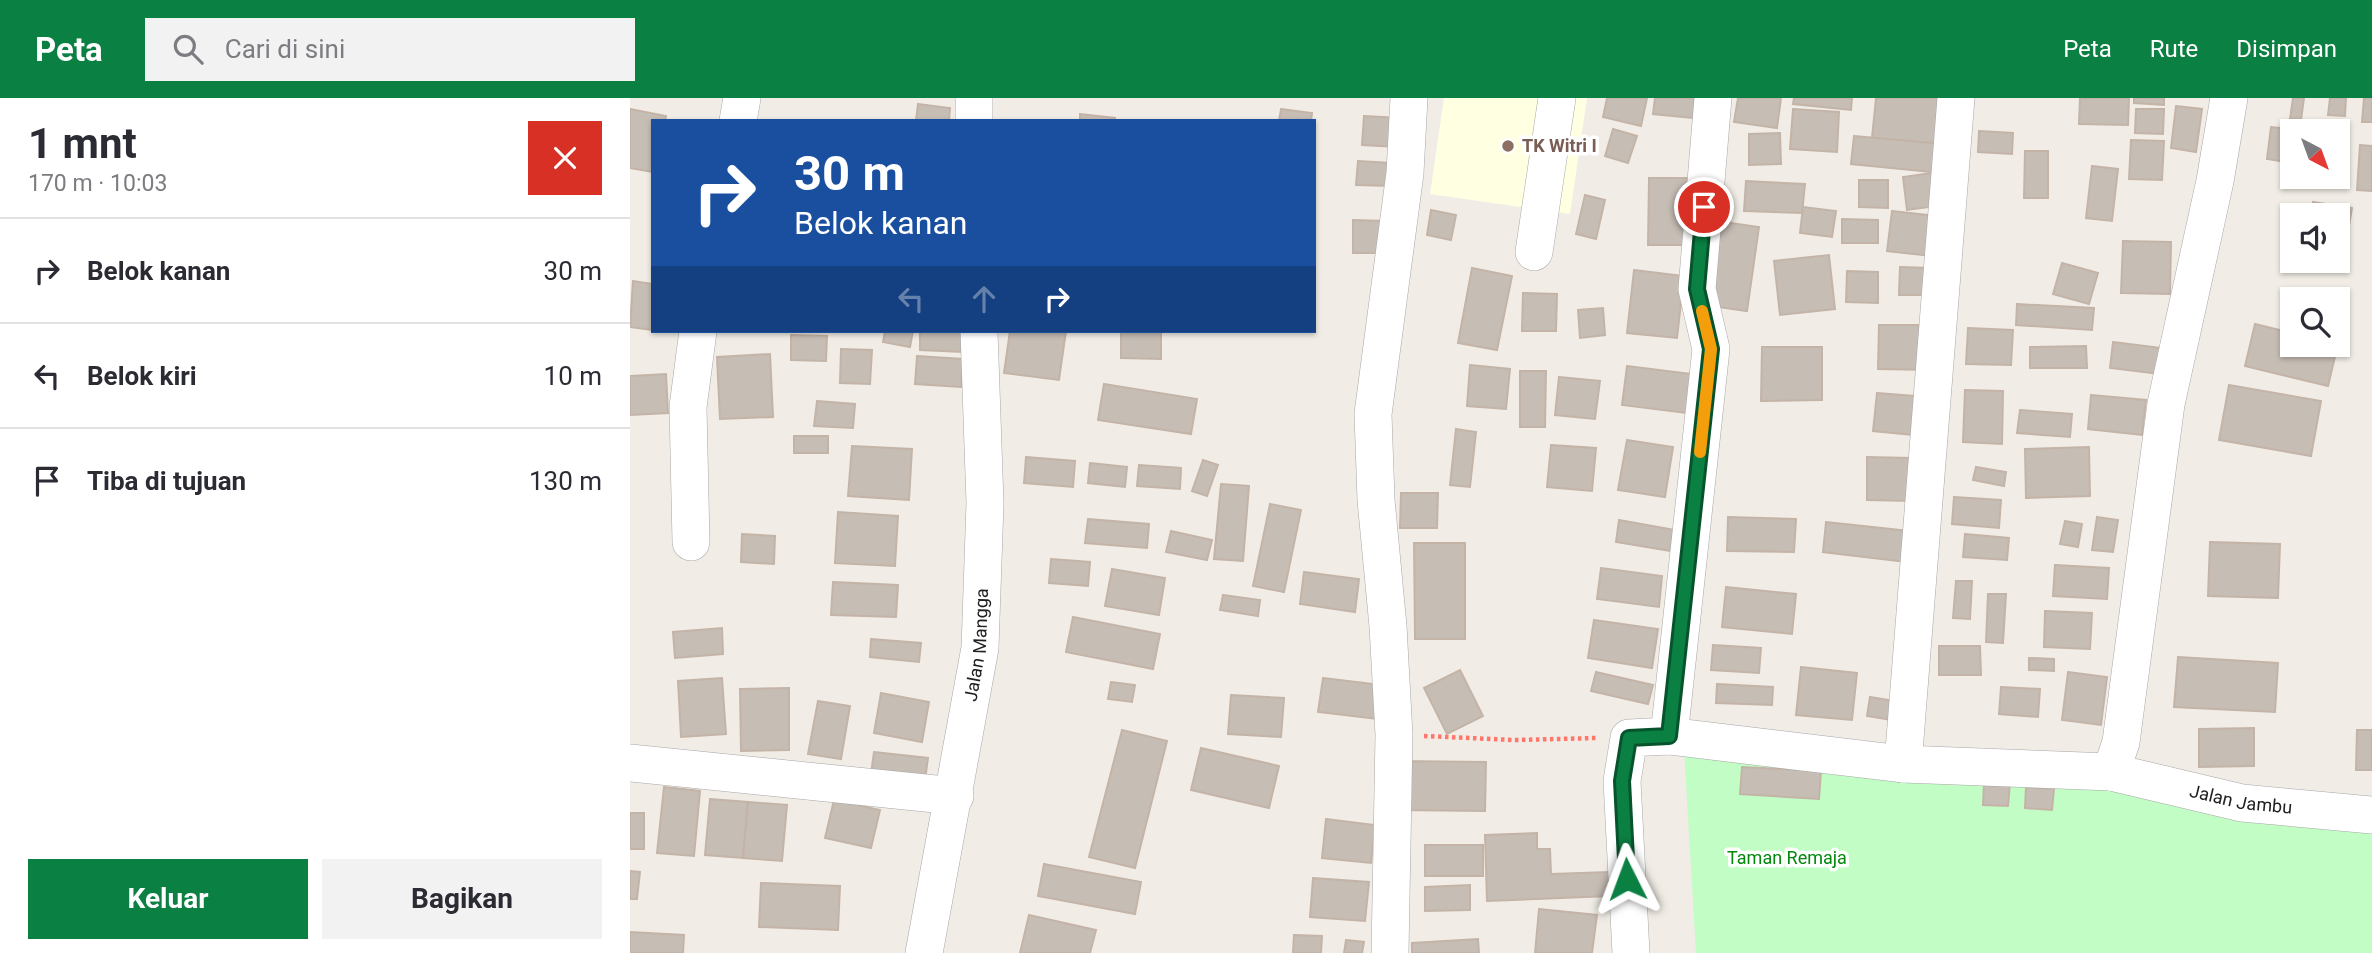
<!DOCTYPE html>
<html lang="id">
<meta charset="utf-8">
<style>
:root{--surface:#fff;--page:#f2f2f3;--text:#2b2b33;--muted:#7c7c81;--line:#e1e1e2;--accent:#0b8043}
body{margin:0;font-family:Roboto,sans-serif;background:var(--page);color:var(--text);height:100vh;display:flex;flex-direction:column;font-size:26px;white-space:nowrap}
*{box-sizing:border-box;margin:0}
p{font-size:23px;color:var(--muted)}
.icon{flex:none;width:38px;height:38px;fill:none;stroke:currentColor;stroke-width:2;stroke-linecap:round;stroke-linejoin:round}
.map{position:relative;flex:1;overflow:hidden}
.drawer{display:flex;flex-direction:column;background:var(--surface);width:630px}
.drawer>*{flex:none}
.hud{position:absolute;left:21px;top:21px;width:665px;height:214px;border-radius:0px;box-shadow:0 2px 5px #0004;background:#1a4fa0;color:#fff;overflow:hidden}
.needle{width:46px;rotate:139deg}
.tools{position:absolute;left:1650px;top:21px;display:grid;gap:14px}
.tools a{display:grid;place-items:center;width:70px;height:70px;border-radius:0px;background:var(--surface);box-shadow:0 2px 5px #0004;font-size:35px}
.pin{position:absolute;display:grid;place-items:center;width:60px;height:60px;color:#fff;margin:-30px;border:4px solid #fff;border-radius:50%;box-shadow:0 2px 7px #0007}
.me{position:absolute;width:77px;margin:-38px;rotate:357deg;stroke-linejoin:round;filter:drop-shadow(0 0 5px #0008)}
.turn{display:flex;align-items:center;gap:24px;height:147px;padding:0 28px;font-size:32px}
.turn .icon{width:91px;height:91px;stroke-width:2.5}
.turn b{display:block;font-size:49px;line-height:60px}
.lanes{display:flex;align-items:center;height:66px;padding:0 28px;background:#0003;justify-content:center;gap:35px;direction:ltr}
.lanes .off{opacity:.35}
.round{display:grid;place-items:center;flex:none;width:74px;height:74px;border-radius:0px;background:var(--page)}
.head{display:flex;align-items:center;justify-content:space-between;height:119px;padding:0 28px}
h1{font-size:42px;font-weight:700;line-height:52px}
.button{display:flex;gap:14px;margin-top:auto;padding:14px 28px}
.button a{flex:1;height:80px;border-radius:0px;background:var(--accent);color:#fff;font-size:28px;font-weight:700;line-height:80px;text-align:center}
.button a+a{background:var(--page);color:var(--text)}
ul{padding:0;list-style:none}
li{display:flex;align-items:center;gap:21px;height:105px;padding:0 28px;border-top:2px solid var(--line)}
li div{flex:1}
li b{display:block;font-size:26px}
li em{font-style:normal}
header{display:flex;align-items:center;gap:42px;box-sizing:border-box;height:98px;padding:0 35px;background:var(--accent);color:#fff}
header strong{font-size:33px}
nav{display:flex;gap:38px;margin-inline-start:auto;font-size:24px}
.search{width:490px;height:63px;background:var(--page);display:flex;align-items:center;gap:18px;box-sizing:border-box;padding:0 24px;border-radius:0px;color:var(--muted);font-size:26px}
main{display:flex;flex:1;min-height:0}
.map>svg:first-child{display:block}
.education{fill:#ffffe2}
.park{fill:#c1fdc5}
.building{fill:#c6bdb5;stroke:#c4b4a7;stroke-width:2}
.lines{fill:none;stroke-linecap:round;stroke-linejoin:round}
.minor-casing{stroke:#a7a7a7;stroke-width:38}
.path{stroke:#ff776a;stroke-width:4.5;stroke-dasharray:3.5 3.5;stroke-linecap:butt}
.minor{stroke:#fff;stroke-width:37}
.route-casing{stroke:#07532c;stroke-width:18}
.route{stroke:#0b8043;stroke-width:12}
.slow{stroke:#f59e0b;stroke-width:12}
.education-dot{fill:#8d6e63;stroke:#fff;stroke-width:2.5}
.labels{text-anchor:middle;stroke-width:7;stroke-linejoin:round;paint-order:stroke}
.education-label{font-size:18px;font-weight:bold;fill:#785e54;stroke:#fff;text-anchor:start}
.street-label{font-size:18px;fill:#202020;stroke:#fff}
.park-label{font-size:18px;fill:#04880e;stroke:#fff}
</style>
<header>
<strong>Peta</strong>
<div class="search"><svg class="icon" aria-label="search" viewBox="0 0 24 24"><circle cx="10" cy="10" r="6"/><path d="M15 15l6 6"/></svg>Cari di sini</div>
<nav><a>Peta</a><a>Rute</a><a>Disimpan</a></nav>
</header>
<main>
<section class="drawer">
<div class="head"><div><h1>1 mnt</h1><p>170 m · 10:03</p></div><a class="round" style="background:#d93025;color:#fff"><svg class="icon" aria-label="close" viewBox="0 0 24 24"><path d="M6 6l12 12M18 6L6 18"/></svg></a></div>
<ul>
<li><svg class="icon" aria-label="right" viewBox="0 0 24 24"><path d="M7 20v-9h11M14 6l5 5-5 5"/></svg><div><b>Belok kanan</b></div><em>30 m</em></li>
<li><svg class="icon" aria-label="left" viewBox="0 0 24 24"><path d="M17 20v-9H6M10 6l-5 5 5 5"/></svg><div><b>Belok kiri</b></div><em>10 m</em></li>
<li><svg class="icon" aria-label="arrive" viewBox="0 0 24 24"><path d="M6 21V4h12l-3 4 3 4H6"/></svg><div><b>Tiba di tujuan</b></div><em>130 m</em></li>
</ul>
<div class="button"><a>Keluar</a><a>Bagikan</a></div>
</section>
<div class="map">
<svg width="1742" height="855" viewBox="0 0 1742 855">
<rect width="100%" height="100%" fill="#f1ede6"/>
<path class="education" d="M814,0H957L940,116L800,96Z"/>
<path class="park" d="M1054,651L1505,693L1742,710V855H1066Z"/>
<g class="building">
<path d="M977,0H1017L1011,28L973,19Z"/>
<path d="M1025,0H1075L1073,21L1023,16Z"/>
<path d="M1108,0H1151L1147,30L1104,24Z"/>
<path d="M1164,0H1222L1221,12L1163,6Z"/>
<path d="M1246,0H1318L1313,46L1242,40Z"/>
<path d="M1450,0H1499L1498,27L1449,26Z"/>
<path d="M1504,0H1534V7L1504,5Z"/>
<path d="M1663,0H1674L1671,22L1660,21Z"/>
<path d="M1700,0H1716L1715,18L1698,17Z"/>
<path d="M1734,0H1742V24H1732Z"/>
<path d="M288,6L320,10L319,23H286Z"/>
<path d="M1546,8L1572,11L1566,54L1541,50Z"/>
<path d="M0,11L36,18L35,23H23V74L0,70Z"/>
<path d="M651,11L682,15L681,23H649Z"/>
<path d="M1163,11L1209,14L1207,54L1160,51Z"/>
<path d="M1506,11H1534L1533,36L1505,35Z"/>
<path d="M450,16L485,20V23H450Z"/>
<path d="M734,18L770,20L768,49L732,47Z"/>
<path d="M1641,29L1675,33H1662V65L1637,61Z"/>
<path d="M983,31L1007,38L998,65L975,58Z"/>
<path d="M1349,33L1383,35L1382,56L1348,54Z"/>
<path d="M1150,35L1151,66L1119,67V36Z"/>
<path d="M1224,38L1313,46L1311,75L1221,66Z"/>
<path d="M1501,42L1534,43L1532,82L1499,81Z"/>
<path d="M1730,47L1742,48V93L1727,92Z"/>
<path d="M1395,53H1418V100H1394Z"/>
<path d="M728,63L761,65L760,88L726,87Z"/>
<path d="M1462,68L1488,71L1482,123L1456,120Z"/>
<path d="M1302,75L1307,108L1277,112L1273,79Z"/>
<path d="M1019,80H1062V147H1018Z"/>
<path d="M1229,82H1258V110L1229,109Z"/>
<path d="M1116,83L1175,86L1172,115L1114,113Z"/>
<path d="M955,97L975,102L966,141L946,136Z"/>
<path d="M1683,104L1722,110L1715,150L1708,149V117H1681Z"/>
<path d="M1173,109L1206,113L1202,139L1170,135Z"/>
<path d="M801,112L826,117L821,142L797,137Z"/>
<path d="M1262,113L1306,118L1301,158L1257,153Z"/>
<path d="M1212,121L1248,122V145H1212Z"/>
<path d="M723,122L756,123V155H723Z"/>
<path d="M1087,123L1129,129L1117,213L1074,207Z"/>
<path d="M1493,143L1541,144L1540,196L1491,195Z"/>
<path d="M1199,157L1205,211L1150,217L1144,163Z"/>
<path d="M1432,165L1468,175L1459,206L1423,196Z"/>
<path d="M1270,169L1300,170L1299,197H1269Z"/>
<path d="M842,170L882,178L867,252L828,245Z"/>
<path d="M1004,172L1054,178L1047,240L997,235Z"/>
<path d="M1217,173L1248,174V205L1216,204Z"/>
<path d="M3,183L23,186V232L0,229Z"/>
<path d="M893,195L927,196L926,233H892Z"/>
<path d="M1387,206L1464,210L1462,232L1386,227Z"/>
<path d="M973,210L975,237L950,240L948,212Z"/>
<path d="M1625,226L1662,235V247L1708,246L1698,288L1615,268Z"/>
<path d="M1249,227H1301L1300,272L1248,271Z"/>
<path d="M1338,230L1383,232L1381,267L1336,266Z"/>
<path d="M255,233H283L280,249L253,244Z"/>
<path d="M290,233H334L333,254L290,252Z"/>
<path d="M380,233H436L429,282L374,275Z"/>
<path d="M491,233H531V261L491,260Z"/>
<path d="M161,237L197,238L196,263L161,262Z"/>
<path d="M1483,244L1532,250L1529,276L1480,270Z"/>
<path d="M1456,248L1457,270H1400V249Z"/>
<path d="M1132,249H1192V302L1131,303Z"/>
<path d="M211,251L242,252L240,286L210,285Z"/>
<path d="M140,256L143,319L90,321L87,259Z"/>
<path d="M287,258L333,261L331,289L285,286Z"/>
<path d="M840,267L880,271L876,311L837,308Z"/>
<path d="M997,268L1070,277L1064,316L992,307Z"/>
<path d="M890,273H916L915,329H890Z"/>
<path d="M36,276L38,315L0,317V278Z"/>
<path d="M929,279L970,283L965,321L925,317Z"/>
<path d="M474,286L567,301L561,336L468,322Z"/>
<path d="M1599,287L1691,303L1681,358L1589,342Z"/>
<path d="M1335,292L1373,293L1372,346L1333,344Z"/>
<path d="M1247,295L1297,299L1293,338L1243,333Z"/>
<path d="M1461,297L1516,302L1512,337L1458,331Z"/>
<path d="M187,303L225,306L223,330L184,328Z"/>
<path d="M1390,312L1442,316L1440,339L1387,335Z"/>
<path d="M826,331L846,334L840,389L820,387Z"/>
<rect x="164" y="338" width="34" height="17"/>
<path d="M997,342L1043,349L1035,399L988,392Z"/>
<path d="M921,347L966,350L962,393L917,389Z"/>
<path d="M222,348L282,351L279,402L218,398Z"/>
<path d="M1459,349L1460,398L1396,400L1395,351Z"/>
<path d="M396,359L445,363L443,389L394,385Z"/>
<path d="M1237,359L1282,360L1281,403L1237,402Z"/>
<path d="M573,362L588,367L577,398L562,393Z"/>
<path d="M460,365L497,369L495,389L458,385Z"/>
<path d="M509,367L551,370L550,391L507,388Z"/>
<path d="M1346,369L1376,374L1374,388L1343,382Z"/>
<path d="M591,386L619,388L613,463L584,461Z"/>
<path d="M771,395H808L807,430H770Z"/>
<path d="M1324,399L1371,402L1369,430L1322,426Z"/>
<path d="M640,406L671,412L654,494L623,488Z"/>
<path d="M208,414L268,418L265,468L205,465Z"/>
<path d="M1098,419L1166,421L1164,454L1097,453Z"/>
<path d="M1467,419L1488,422L1483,454L1462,452Z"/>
<path d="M458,421L519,426L517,450L455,445Z"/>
<path d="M989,422L1045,432L1041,453L986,444Z"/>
<path d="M1435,423L1452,426L1448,449L1430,446Z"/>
<path d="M1196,424L1288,434L1284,465L1193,454Z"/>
<path d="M541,433L582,442L577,462L536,454Z"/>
<path d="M112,436L145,438L144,466L111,464Z"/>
<path d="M1335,436L1379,440L1377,462L1333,459Z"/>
<path d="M1580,444L1650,446L1648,500L1578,498Z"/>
<path d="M784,445H835V541H785Z"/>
<path d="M421,461L460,464L458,488L419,485Z"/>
<path d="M1425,467L1479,470L1477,501L1423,498Z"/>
<path d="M971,470L1032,478L1029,509L967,501Z"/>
<path d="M482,471L535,480L529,517L475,508Z"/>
<path d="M674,474L729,481L725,514L670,506Z"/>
<path d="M1326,483H1342L1340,521L1323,520Z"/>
<path d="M203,484L268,487L266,519L201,517Z"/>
<path d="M1096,489L1166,496L1162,536L1092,529Z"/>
<path d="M1358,496H1376L1373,545L1356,544Z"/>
<path d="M593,497L630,502L628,518L590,512Z"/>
<path d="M1415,513L1462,515L1460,551L1414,549Z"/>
<path d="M443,519L530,536L523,571L436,554Z"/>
<path d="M964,522L1028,531L1022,570L958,560Z"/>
<path d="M92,530L93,556L45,560L43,534Z"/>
<path d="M241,541L291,545L289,564L240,559Z"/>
<path d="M1083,547L1131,550L1129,575L1081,572Z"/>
<path d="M1309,548H1350L1351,577H1309Z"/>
<path d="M1548,559L1648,565L1645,614L1544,609Z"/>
<path d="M1399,560L1424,561V573L1399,572Z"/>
<path d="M1171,569L1227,575L1222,622L1166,617Z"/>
<path d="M830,572L853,618L817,636L794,590Z"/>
<path d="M966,574L1023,587L1018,606L961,593Z"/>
<path d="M1438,574L1477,579L1471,627L1432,622Z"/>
<path d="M92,580L96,636L51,639L48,583Z"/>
<path d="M693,580L752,587L747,621L688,614Z"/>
<path d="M481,584L505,587L502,604L478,601Z"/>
<path d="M1087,586L1143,589L1142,607L1086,605Z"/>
<path d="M1371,589L1410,591L1408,619L1369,616Z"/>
<path d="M159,590V652L111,653L110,591Z"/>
<path d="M251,595L299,604L292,644L244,635Z"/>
<path d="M601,597L654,600L651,639L598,636Z"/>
<path d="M1240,599L1277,605L1274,624L1237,618Z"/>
<path d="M188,603L220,608L211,661L178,656Z"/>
<path d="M1624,630V668L1569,669V631Z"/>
<path d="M492,632L537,643L505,770L459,759Z"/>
<path d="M1727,632H1742V672H1726Z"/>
<path d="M571,650L649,668L639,710L561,692Z"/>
<path d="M244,654L298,660L295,682L241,676Z"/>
<path d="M767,663L856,664L855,713L766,712Z"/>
<path d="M1112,669L1191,673L1189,701L1110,696Z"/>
<path d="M1354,684L1380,685L1378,708L1353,707Z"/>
<path d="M34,689L70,693L64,758L27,755Z"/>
<path d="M1396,689L1424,691L1422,712L1395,710Z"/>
<path d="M80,701L118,704L113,760L75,757Z"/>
<path d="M204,702L250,712L241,750L195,740Z"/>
<path d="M118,704L157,707L152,763L113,760Z"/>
<rect x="0" y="715" width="14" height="36"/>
<path d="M696,721L745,727L741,765L692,760Z"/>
<path d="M907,735V751H920L921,776L979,774L980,798L857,803L855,737Z"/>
<rect x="795" y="747" width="58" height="31"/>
<path d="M414,766L511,784L505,816L408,798Z"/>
<path d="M0,773L10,774L7,801H0Z"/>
<path d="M683,780L739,784L735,823L680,819Z"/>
<path d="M131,785L210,788L208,832L129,829Z"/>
<path d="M840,787V812L795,813V789Z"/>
<path d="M909,811L967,817L962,855H905Z"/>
<path d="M399,817L466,832L460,855H390Z"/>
<path d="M0,834L54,837L53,855H0Z"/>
<path d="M664,837L692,838L691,855H663Z"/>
<path d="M848,841L849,855H782V845Z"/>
<path d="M716,842L734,844L732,855H714Z"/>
</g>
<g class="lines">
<defs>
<g id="minor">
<path d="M344,0V23"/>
<path d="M108,23L112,0"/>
<path d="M904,154L927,0"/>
<path d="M61,444L58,309L68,233"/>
<path d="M1039,638L1081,251L1067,191L1083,0"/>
<path d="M0,665L325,698"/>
<path d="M1273,666L1326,0"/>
<path id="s1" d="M1481,674L1612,705L1742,717"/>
<path id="s2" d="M294,855L350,550L355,405L349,233"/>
<path d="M760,855L764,637L758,528L746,402L743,316L775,75L779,0"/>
<path d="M1001,855L992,683L999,640L1039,638L1273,666L1481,674L1491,644L1536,306L1585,83L1599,0"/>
</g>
</defs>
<use href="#minor" class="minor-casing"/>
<path class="path" d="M794,638L884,642L967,640"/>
<use href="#minor" class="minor"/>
</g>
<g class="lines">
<defs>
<path id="route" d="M997,781L992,683L999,640L1039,638L1081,251L1067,191L1074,109"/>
</defs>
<use href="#route" class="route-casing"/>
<use href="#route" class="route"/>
<path class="slow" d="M1070,354L1081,251L1072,213"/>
</g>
<circle class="education-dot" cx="878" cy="48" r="7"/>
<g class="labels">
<g class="education-label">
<text x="892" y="54">TK Witri I</text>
</g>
<g class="street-label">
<text dy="6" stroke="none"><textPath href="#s2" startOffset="313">Jalan Mangga</textPath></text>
<text dy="6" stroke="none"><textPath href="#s1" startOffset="133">Jalan Jambu</textPath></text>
</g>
<g class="park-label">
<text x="1157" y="766">Taman Remaja</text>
</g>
</g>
</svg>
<div class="tools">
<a><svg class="needle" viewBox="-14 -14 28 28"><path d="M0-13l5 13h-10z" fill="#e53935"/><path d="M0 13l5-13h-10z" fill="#7c7c81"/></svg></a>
<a><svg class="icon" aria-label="sound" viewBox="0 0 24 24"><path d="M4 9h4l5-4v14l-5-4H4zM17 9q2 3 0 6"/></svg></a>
<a><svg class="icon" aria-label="search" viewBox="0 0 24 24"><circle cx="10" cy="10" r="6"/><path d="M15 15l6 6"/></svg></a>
</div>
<div class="pin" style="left:1074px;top:109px;background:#d93025"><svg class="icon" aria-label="arrive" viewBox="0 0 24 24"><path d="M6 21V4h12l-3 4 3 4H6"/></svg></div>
<svg class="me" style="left:997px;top:781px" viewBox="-20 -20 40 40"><path d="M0-17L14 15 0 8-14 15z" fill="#0b8043" stroke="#fff" stroke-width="4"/></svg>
<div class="hud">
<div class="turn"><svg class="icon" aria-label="right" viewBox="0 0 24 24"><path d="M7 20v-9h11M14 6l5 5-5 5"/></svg><div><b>30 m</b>Belok kanan</div></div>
<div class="lanes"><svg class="icon off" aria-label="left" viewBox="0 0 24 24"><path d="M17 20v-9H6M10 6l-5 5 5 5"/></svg><svg class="icon off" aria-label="ahead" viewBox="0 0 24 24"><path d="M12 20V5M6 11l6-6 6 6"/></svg><svg class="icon" aria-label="right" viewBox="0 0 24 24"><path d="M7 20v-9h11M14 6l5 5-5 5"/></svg></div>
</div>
</div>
</main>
